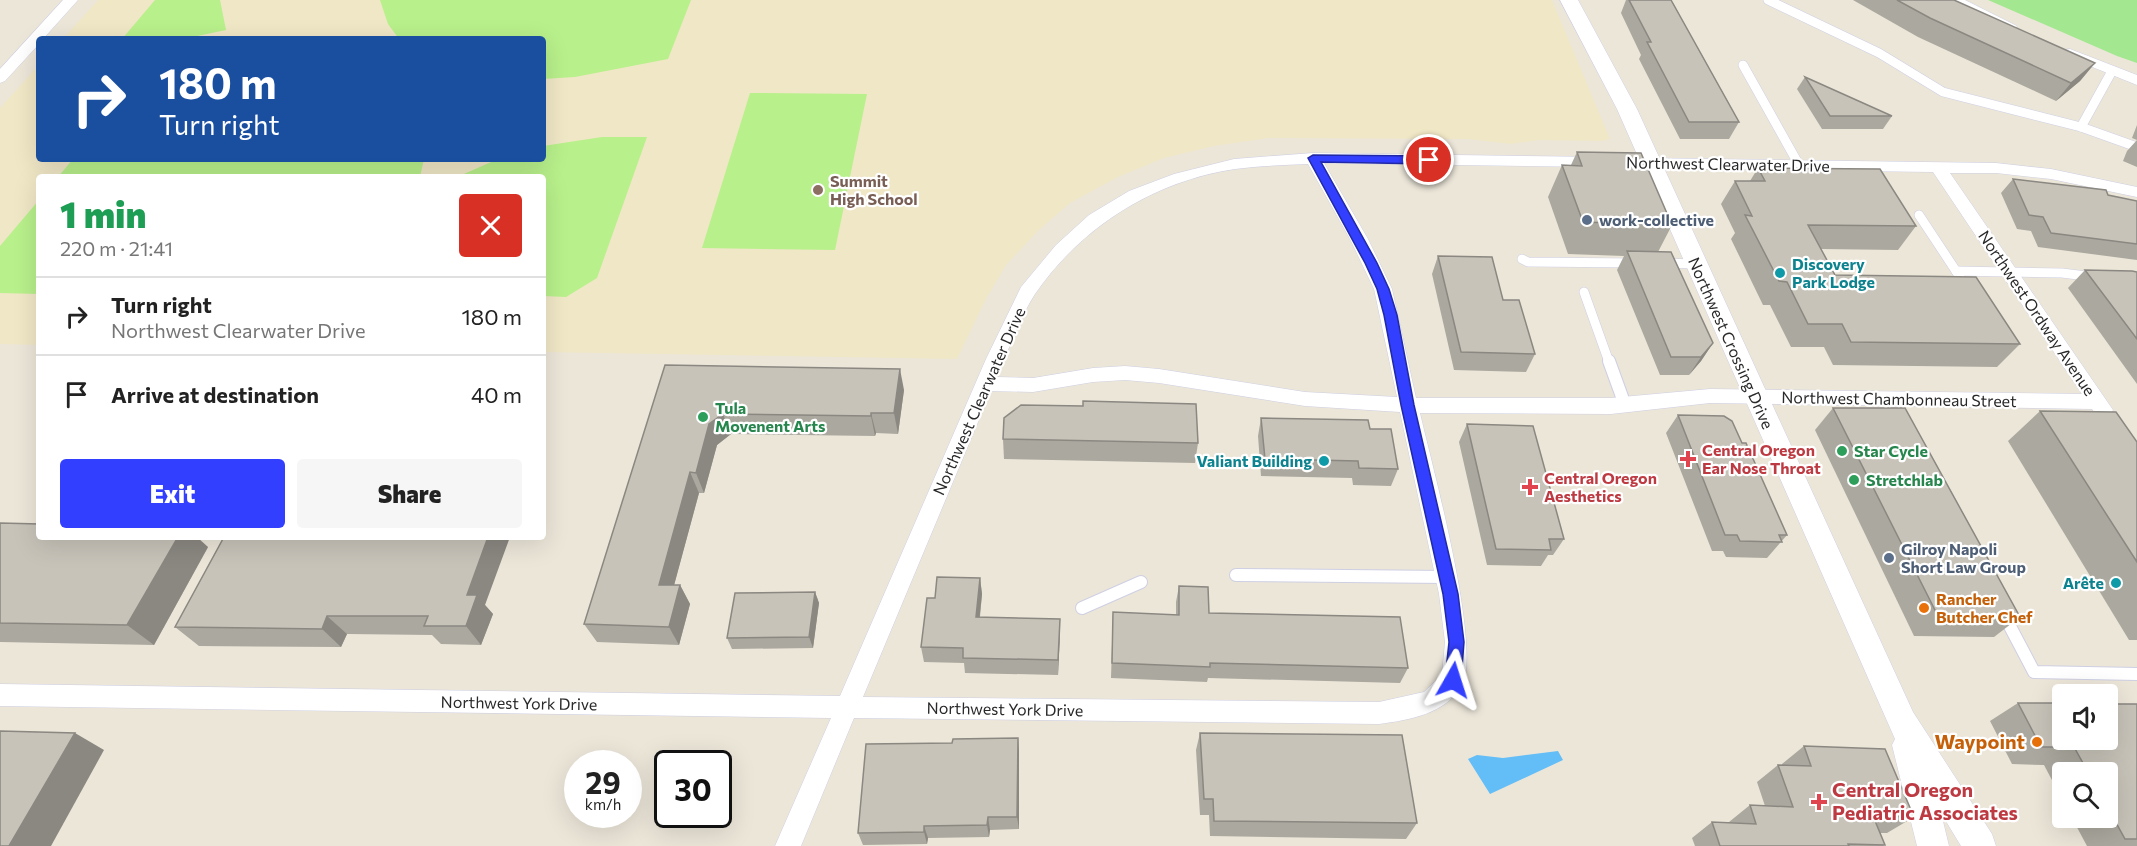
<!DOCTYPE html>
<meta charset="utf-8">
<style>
:root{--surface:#fff;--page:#f6f6f6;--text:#222;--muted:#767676;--line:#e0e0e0;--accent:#333fff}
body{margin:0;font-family:Commissioner,sans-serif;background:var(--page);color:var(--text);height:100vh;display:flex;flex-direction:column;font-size:22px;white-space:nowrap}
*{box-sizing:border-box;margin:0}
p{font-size:20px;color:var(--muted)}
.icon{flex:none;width:33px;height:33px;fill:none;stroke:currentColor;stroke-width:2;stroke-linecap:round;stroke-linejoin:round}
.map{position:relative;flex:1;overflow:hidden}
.side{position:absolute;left:36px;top:174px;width:510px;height:366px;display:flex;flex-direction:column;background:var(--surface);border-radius:6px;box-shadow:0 6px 24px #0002}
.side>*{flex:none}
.banner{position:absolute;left:36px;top:36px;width:510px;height:126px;border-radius:6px;box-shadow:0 6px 24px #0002;background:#1a4fa0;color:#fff;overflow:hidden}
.tools{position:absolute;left:2052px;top:684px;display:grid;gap:12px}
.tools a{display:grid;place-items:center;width:66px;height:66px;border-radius:6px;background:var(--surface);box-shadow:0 6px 24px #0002;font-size:30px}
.speed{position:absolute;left:564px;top:750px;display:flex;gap:12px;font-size:30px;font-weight:700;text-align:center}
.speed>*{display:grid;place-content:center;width:78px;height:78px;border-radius:50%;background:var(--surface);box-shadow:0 6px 24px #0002;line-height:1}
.speed small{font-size:15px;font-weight:400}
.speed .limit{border:3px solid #111;border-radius:9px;background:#fff;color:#111}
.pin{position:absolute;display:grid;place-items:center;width:51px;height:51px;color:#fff;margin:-26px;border:3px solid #fff;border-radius:50%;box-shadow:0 2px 6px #0007}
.me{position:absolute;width:66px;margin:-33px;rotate:6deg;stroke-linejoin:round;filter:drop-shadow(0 0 4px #0008)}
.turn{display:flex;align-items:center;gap:21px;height:126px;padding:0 24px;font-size:27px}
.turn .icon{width:78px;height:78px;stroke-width:2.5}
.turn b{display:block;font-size:42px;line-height:51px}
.round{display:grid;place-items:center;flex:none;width:63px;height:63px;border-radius:6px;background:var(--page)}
.summary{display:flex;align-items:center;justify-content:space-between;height:102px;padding:0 24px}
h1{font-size:36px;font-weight:800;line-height:45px;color:#1e9e55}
.cta{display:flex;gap:12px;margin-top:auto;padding:12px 24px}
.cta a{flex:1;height:69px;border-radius:6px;background:var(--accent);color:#fff;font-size:24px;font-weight:800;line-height:69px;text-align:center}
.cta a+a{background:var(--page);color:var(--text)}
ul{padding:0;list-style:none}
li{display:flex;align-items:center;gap:18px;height:78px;padding:0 24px;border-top:2px solid var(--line)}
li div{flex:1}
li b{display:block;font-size:22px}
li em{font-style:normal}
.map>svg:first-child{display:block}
.education{fill:#f0e7c6}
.green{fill:#a3e890}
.pitch{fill:#b8f08b}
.water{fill:#63bdf7}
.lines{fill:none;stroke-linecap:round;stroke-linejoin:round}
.service-far1-casing{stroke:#cecfe3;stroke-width:10}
.service-casing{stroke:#cecfe3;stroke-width:14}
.minor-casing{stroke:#cecfe3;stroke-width:1}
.tertiary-casing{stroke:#cecfe3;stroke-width:1}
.service-far1{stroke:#fff;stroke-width:9}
.service{stroke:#fff;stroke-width:12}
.minor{fill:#fff;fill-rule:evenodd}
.tertiary{fill:#fff;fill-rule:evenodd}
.wall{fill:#aba89f}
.shaded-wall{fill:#8b8882}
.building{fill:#c7c3b9;stroke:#8b8882;stroke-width:1.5}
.route{fill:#333fff;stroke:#2129a6;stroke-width:1.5}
.education-dot{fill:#8d6e63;stroke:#fff;stroke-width:2}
.service-dot{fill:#5c6f8a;stroke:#fff;stroke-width:2}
.culture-dot{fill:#0f9aa8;stroke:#fff;stroke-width:2}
.leisure-dot{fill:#2e9e5b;stroke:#fff;stroke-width:2}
.health-dot{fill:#e0444e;stroke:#fff;stroke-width:2}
.food-dot{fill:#e8710a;stroke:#fff;stroke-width:2}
.labels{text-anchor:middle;stroke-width:4.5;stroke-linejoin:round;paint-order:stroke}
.street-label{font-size:16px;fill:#292929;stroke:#fff}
.education-label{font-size:16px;font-weight:bold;fill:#785e54;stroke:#fff;text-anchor:start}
.service-label{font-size:16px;font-weight:bold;fill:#4e5e75;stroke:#fff;text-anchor:start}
.culture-label{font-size:16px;font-weight:bold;fill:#0d838f;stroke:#fff;text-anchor:end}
.leisure-label{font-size:16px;font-weight:bold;fill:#27864d;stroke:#fff;text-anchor:start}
.health-label{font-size:16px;font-weight:bold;fill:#be3a42;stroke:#fff;text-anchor:start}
.food-label{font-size:16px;font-weight:bold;fill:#c56008;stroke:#fff;text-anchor:start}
.near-food-label{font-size:20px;font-weight:bold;fill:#c56008;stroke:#fff;text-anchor:end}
.near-health-label{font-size:20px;font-weight:bold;fill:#be3a42;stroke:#fff;text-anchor:start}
</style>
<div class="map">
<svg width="2137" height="846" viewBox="0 0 2137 846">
<rect width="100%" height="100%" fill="#ece6d9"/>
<path class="education" d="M98,0H1552L1610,139L1602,141L1539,140L1511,144L1468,139L1269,138L1214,146L1164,158L1118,177L1070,203L1039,230L1006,265L986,299L957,359L543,352V177H39V345L0,344V108L39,65V159H543V39H63Z"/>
<path class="green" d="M1988,0H2137V63L2117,56Z"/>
<g class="pitch">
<path d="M155,0H220L226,30L183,39H122Z"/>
<path d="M380,0H691L668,59L575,77L543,79V39H399L388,24Z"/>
<path d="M750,93L867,94L835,250L702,248Z"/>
<path d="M602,137H647L597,278L566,297L543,296V177H457L498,159H543V146Z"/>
<path d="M73,159H424L420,177H58Z"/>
<path d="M39,200V294L0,293V246Z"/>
</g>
<path class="water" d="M1558,751L1563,760L1490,794L1468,759L1477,755L1503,758Z"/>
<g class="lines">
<defs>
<g id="service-far1">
<path d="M1768,0L1879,53L1943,92L2081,127L2137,147"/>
<path d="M1743,65L1799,165"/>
<path d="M2081,127L2112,71"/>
<path d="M1919,215L1956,271"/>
<path d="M1522,259L1528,262L1635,263"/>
<path d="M1662,263L1696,264"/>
<path d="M1966,288L1956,271L2062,273L2094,277"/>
<path d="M1584,292L1609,362"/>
</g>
<g id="service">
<path d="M1609,361L1625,405"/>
<path d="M1236,575L1446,577"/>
<path d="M1082,608L1141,582"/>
<path d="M2004,615L2034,672L2137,674"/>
</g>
<g id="minor">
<path d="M63,0H78L43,39H39V44L5,81L0,83V69Z"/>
<path d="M1947,0H1965L2017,26L2015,29H2005Z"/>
<path d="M2070,49L2137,75V85L2065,56L2063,53L2065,50Z"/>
<path d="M1313,153L1598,157L1604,158L1606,162L1604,166L1598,167L1324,163L1368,239L1392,289L1416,398H1611L1710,389L2082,394L1933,172L1637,168L1631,167L1629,163L1631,159L1637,158L1996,163L2051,169L2137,187V197L2051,179L1996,173H1950L2113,410L2110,415C2101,418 2097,417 2092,409L1710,403L1611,414L1420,413C1431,461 1482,647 1462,685C1446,714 1409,720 1379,724L854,718L801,846H775L831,718L0,706V684L840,696L986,359L1021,287L1056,245L1089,215L1129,191L1174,174L1234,159ZM1308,164L1350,239L1374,289L1397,397L1305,392L1159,369L1125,366L1093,368L1033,378L997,377C1008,351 1020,317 1035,294C1081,227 1154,181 1235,169C1259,166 1284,165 1308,164ZM1125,380L1159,383L1305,406L1400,412L1439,594L1445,642L1442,675L1424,692L1379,702L863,697L991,391L1033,392L1093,382Z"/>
</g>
<path id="tertiary" d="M1560,0H1578L1637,109L1913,712L1992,834L1996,846H1961L1941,813L1949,846H1917L1892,745L1895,739L1617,109Z"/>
</defs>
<use href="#service-far1" class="service-far1-casing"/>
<use href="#service" class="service-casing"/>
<use href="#minor" class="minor-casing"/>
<use href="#tertiary" class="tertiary-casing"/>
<use href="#service-far1" class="service-far1"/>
<use href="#service" class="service"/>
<use href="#minor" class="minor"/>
<use href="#tertiary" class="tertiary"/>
</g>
<g class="wall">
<path d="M1626,0H1671L1739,122L1729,139H1680L1639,59L1641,55L1621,13Z"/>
<path d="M1853,0H1954L2095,63L2080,81L2056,101L1918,37Z"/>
<path d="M1805,77L1892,116L1883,129H1822L1797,89Z"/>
<path d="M2137,125V167L2123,161L2127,151L2137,140L2132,138Z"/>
<path d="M1577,152L1672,225L1658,252L1713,343L1701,361L1689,375H1660L1617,270L1624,256L1568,254L1548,197L1562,165H1571Z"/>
<path d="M1758,168L1916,226L1898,250L1821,249L1835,275L2020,344L1997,367L1833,365L1824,347H1791L1770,305H1763L1731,239L1735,233L1721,204L1735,181H1750Z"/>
<path d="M2013,179L2137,201V260L2038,247L2031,231L2017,229L2001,193Z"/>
<path d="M1438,256L1503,300L1535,354L1526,372L1454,370L1432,274Z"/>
<path d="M2085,270L2137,272V384L2068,288Z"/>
<path d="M665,365L904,390L898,434L876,433L875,436L731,434L717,445L704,493H699L674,585H680L690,604L679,645L597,642L584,624Z"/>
<path d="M1833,408L2020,617L1994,637L1914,636L1815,430Z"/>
<path d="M2040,411L2137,442V640H2129L2008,441Z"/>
<path d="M1678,415L1742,443L1787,535L1767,558L1726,557L1723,551H1712L1666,433Z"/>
<path d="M1261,418L1370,429L1398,469L1391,486L1353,485L1352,478L1261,476L1258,436Z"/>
<path d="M1467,424L1564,539L1553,555H1548L1541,566L1487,565L1459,442Z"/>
<path d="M1003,439L1198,443L1195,463L1004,459Z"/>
<path d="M0,523L208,547L154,645L0,642Z"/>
<path d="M224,537L485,605L493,614L481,645L441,644L432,635L347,634L341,647L199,646L175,627Z"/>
<path d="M980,578L982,594L980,617L1060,619L1058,675L965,673L964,663L924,662L921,647L935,598Z"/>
<path d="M1179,586L1209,613L1408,668L1400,683L1208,678L1207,682L1111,678L1113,612L1176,615V602Z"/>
<path d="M815,592L819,603L813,648L732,649L727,638Z"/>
<path d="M2018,703L2137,704V846H2087L2072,818H2108V772H2062V799L2044,765L2012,764L1990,721Z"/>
<path d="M1200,733L1417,823L1406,839L1210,836L1209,815H1200L1196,750Z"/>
<path d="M1018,738L1019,752V829L990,830L989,837L928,838L927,844L863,845L858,833L952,743Z"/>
<path d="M1804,746L1914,817L1887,833H1880L1884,845L1883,846H1695L1692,838L1712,822L1729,823V822L1750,805L1765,806L1757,782L1778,765H1782V764Z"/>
</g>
<g class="shaded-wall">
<path d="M2095,63L2080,81L2056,101L2071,83Z"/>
<path d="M1713,343L1701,361L1689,375L1701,357Z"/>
<path d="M900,369L904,390L898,434L894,413Z"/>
<path d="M871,413L876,433L875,436L871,416Z"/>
<path d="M723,414L731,434L717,445L704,493L696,473L709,424Z"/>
<path d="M690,472L699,493L669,604L659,585Z"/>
<path d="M178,537H197L208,547L154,645L127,625Z"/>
<path d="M488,537H510L485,605L493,614L481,645L466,626L467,595Z"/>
<path d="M980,578L982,594L978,632L976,617Z"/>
<path d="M680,585L690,604L679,645L669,627Z"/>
<path d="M815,592L819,603L813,648L809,637Z"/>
<path d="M327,616L347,634L341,647L322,629Z"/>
<path d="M1060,619V634L1058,675V660Z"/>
<path d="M75,733L104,750L51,846H9Z"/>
<path d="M1018,738L1019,752V829L1017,817Z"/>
<path d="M988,817L990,830L989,837L987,825Z"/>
<path d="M924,826L928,838L927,844L924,832Z"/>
</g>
<g class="building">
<path d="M1629,0H1671L1739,122H1689L1647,42H1651Z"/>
<path d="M1897,0H1954L2095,63L2071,83L1930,18Z"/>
<path d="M1805,77L1892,116H1830Z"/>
<path d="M1577,152L1641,153L1672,225L1583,222L1562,165L1582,166Z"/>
<path d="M1758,168L1880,169L1916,226L1808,225L1835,275L1976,277L2020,344L1851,342L1842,324H1808L1787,282L1779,281L1745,215L1752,216L1735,181H1765Z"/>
<path d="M2013,179L2106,190L2108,195L2137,201V244L2051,233L2043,217L2029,215Z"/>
<path d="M1627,251L1671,252L1713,343L1701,357H1671Z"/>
<path d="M1438,256L1492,257L1503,300H1519L1535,354L1461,352Z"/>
<path d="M2085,270L2132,271L2137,272V339Z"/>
<path d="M665,365L900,369L894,413H871V416L723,414L709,424L696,473L690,472L659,585H680L669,627L584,624Z"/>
<path d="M1083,401L1196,404L1198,443L1003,439L1004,418L1021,405L1083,406Z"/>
<path d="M1833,408H1905L2020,617L1938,616Z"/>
<path d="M2040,411L2116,412L2137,442V562Z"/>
<path d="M1678,415L1724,416L1732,421L1742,443H1746L1787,535H1779L1782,542L1740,541L1737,535H1725Z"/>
<path d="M1261,418L1368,420L1370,429H1391L1398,469L1359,468L1358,461L1265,459Z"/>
<path d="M1467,424L1533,426L1564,539H1549L1551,550L1496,549Z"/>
<path d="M0,523L39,524V537H178L127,625L0,623Z"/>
<path d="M224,537H488L467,595H477L466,626H424L428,616H327L322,629L175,627Z"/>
<path d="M937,577L980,578L976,617L1060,619L1058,660L963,658V648L921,647L927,598H935Z"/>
<path d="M1179,586L1208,587L1209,613L1400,617L1408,668L1210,663V667L1112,663L1113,612L1179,615Z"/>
<path d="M815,592L809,637L727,638L735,593Z"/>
<path d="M2018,703H2062V740H2108V704H2137V839H2125L2108,808V772H2088L2074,747H2041Z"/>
<path d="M0,731L75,733L9,846H0Z"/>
<path d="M1200,733L1402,735L1417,823L1214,821L1213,799H1204Z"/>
<path d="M1018,738L1017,817H988L987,825L924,826V832L858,833L866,744L952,743L953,739Z"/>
<path d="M1804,746L1885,749L1914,817L1873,816L1885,845L1848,844L1849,846H1720L1712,822L1756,824L1750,805L1793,807L1778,765L1811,766Z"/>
</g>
<path class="route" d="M1313,155L1429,156L1435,160L1429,164L1321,162L1377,263L1389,289L1397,315L1414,405L1458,594L1464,642L1461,680L1458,685L1453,687L1447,685L1445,680L1449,642L1443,594L1401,405L1384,315L1377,289L1365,263L1308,158Z"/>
<circle class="education-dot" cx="818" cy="190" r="6"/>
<g class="service-dot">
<circle cx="1587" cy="220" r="6"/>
<circle cx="1889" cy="558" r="6"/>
</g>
<g class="culture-dot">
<circle cx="1780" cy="273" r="6"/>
<circle cx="1324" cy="461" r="6"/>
<circle cx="2116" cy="583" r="6"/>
</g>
<g class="leisure-dot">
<circle cx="703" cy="417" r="6"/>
<circle cx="1842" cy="451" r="6"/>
<circle cx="1854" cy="480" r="6"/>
</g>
<g class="health-dot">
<path d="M1685 450h6v6h6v6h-6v6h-6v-6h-6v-6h6z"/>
<path d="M1527 478h6v6h6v6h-6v6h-6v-6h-6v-6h6z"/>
<path d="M1816 793h6v6h6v6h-6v6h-6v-6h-6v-6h6z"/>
</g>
<g class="food-dot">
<circle cx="1924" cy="608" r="6"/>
<circle cx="2037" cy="742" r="6"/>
</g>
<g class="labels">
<g class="street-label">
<text transform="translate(1728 164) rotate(1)" y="6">Northwest Clearwater Drive</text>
<text transform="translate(2037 313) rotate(56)" y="6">Northwest Ordway Avenue</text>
<text transform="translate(1731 343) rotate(66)" y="6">Northwest Crossing Drive</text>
<text transform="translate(1899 399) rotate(1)" y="6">Northwest Chambonneau Street</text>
<text transform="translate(979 401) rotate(-66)" y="6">Northwest Clearwater Drive</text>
<text transform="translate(519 703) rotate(1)" y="6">Northwest York Drive</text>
<text transform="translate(1005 709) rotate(1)" y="6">Northwest York Drive</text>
</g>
<g class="education-label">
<text x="830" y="187">Summit<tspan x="830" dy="18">High School</tspan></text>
</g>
<g class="service-label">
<text x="1599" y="226">work-collective</text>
<text x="1901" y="555">Gilroy Napoli<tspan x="1901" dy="18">Short Law Group</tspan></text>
</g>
<g class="culture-label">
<text x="1792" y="270" text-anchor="start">Discovery<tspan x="1792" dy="18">Park Lodge</tspan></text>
<text x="1312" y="467">Valiant Building</text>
<text x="2104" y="589">Arête</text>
</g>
<g class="leisure-label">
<text x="715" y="414">Tula<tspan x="715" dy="18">Movenent Arts</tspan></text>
<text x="1854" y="457">Star Cycle</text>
<text x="1866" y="486">Stretchlab</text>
</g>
<g class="health-label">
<text x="1702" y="456">Central Oregon<tspan x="1702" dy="18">Ear Nose Throat</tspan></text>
<text x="1544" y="484">Central Oregon<tspan x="1544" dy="18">Aesthetics</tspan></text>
</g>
<g class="food-label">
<text x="1936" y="605">Rancher<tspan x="1936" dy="18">Butcher Chef</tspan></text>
</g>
<g class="near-food-label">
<text x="2025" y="749">Waypoint</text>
</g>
<g class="near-health-label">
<text x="1832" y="797">Central Oregon<tspan x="1832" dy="23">Pediatric Associates</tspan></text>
</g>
</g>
</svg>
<div class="tools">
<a><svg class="icon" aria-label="sound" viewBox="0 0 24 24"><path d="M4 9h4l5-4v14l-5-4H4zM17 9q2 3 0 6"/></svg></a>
<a><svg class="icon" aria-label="search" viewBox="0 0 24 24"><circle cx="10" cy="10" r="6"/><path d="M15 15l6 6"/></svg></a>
</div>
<div class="speed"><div>29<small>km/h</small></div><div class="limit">30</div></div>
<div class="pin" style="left:1429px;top:160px;background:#d93025"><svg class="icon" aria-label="arrive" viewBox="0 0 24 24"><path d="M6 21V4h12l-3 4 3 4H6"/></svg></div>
<svg class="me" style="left:1453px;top:680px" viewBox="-20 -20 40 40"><path d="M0-17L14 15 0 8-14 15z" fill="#333fff" stroke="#fff" stroke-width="4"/></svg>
<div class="banner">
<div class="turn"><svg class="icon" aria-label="right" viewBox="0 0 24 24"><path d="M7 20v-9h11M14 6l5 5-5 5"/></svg><div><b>180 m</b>Turn right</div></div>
</div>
<section class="side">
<div class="summary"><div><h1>1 min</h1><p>220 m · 21:41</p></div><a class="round" style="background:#d93025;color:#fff"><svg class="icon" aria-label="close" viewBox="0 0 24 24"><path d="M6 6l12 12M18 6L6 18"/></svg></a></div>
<ul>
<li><svg class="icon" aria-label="right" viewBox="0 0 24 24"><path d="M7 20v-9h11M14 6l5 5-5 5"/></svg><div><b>Turn right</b><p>Northwest Clearwater Drive</p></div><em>180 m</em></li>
<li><svg class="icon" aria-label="arrive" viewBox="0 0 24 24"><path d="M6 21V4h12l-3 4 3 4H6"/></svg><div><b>Arrive at destination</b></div><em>40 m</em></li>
</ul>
<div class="cta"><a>Exit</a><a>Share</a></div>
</section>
</div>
